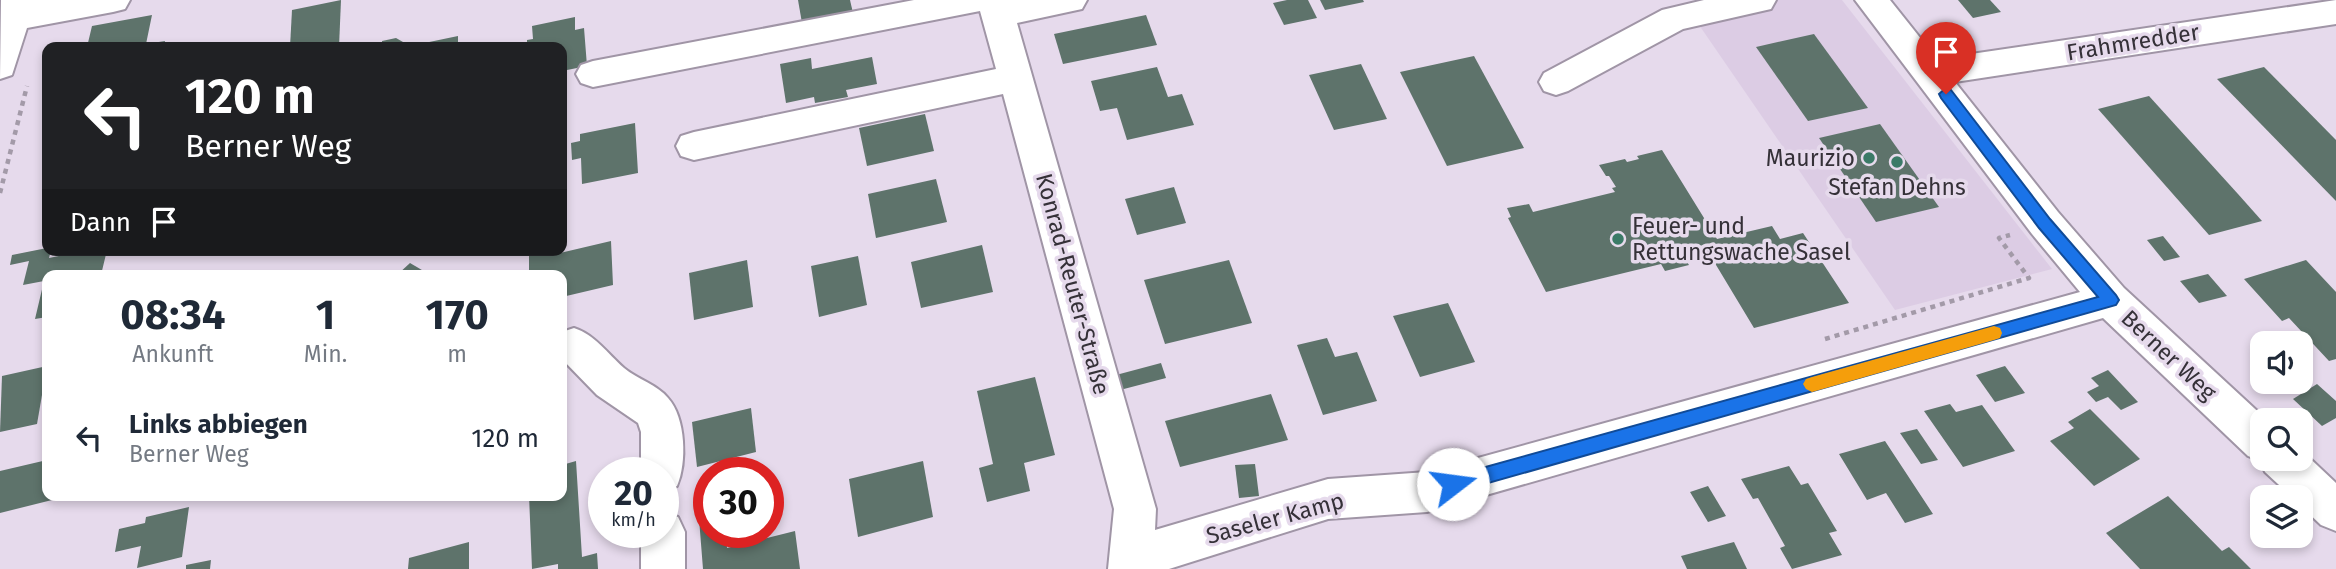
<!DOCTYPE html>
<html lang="de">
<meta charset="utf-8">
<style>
:root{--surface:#fff;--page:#f6f6f7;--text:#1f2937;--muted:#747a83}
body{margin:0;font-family:"Fira Sans",sans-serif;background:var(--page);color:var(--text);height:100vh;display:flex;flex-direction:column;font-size:26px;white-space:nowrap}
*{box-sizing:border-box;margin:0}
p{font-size:23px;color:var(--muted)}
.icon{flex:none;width:38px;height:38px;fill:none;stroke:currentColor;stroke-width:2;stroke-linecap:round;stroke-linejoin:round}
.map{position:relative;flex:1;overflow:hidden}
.details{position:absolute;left:42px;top:270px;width:525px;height:231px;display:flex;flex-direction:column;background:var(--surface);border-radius:14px;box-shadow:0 4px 10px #0003}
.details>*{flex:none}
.banner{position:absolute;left:42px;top:42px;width:525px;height:214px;border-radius:14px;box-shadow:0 4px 10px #0003;background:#202124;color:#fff;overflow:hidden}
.controls{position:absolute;left:2250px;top:331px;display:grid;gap:14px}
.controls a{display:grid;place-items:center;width:63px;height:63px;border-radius:14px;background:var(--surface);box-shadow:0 4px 10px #0003;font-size:35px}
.speed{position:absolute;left:588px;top:457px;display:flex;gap:14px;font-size:35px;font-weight:700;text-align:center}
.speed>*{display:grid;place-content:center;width:91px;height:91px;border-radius:50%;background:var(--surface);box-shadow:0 4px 10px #0003;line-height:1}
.speed small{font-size:18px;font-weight:400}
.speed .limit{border:10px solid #d22;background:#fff;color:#111}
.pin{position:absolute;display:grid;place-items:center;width:60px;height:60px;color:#fff;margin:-72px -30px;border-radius:50% 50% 50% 0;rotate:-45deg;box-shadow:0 0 7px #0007}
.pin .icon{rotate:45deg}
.me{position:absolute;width:77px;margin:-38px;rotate:75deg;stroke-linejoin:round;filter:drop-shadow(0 0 5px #0008)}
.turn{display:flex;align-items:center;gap:24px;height:147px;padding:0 28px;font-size:32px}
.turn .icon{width:91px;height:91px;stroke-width:2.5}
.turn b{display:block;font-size:49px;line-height:60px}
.then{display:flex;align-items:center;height:66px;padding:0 28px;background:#0003;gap:14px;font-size:26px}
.eta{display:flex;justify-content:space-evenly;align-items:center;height:119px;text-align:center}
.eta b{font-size:42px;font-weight:700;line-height:49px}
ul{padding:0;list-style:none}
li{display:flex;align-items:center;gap:21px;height:98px;padding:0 28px}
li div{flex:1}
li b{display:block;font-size:26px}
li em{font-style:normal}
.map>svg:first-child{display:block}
.built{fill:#dccce4}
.building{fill:#5e736b}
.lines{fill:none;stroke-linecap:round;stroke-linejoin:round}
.minor-casing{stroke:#a095a6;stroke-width:4}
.path{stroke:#a39aa8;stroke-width:4.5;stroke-dasharray:5 5;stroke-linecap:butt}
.minor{fill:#fff;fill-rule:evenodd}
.route{fill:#1a73e8;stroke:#114b97;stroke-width:2}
.slow{fill:#f59e0b}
.poi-dot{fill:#3b7a67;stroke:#e6daec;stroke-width:2.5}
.labels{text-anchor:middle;stroke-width:7;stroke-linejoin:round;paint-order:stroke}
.street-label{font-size:23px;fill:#353138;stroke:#e6daec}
.poi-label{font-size:23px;fill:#353138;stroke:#e6daec;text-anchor:end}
</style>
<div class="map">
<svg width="2336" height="569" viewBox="0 0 2336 569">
<rect width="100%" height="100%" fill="#e6daec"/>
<path class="built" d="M1712,0H1842L2052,269L1895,310L1686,6Z"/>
<g class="building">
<path d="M341,0L339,47H290L292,10Z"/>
<path d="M798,0H850L853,13L802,23Z"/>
<path d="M1287,0H1308L1317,18L1284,25L1273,3Z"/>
<path d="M1320,0H1363L1364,2L1325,10Z"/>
<path d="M1958,0H1990L2001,12L1973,18Z"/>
<path d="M152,15L146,44L165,41L164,47H87L92,26Z"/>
<path d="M1146,15L1157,45L1063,64L1054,34Z"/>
<path d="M575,17V30L584,28L587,66L562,71V47H527V40L533,39L532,26Z"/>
<path d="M1814,34L1868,108L1808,121L1756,47Z"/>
<path d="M458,36V47H382V41L396,38L410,46Z"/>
<path d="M1474,56L1524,148L1447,166L1400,72Z"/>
<path d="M872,57L877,84L846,90L848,97L815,103L814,97L786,103L780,64L811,58L812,69Z"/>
<path d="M1361,64L1387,119L1334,130L1309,75Z"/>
<path d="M1157,67L1168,97L1182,94L1194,125L1127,140L1117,108L1100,111L1091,81Z"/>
<path d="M2264,67L2336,140V201L2217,79Z"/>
<path d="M2149,96L2238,194L2262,221L2209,235L2098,109Z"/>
<path d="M925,114L934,151L867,166L859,128Z"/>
<path d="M635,123L638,173L582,184L581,158L572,160L571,143L580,141V134Z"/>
<path d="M1880,124L1939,207L1876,222L1819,138Z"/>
<path d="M1662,150L1717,239L1772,226L1780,239L1803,233L1849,303L1754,328L1704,245L1680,251L1689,265L1665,271L1661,264L1546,292L1508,218L1511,217L1507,208L1529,204L1533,212L1615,192L1612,188L1616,187L1609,176H1606L1599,165L1625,159L1627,162L1639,159L1637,156Z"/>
<path d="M936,179L947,222L876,238L868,194Z"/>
<path d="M1174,187L1186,223L1137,235L1125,199Z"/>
<path d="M2163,236L2180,257L2164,261L2147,240Z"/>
<path d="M611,241L613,285L562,297V275H529V250H560V253Z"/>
<path d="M982,245L993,292L921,308L911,262Z"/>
<path d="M47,248L51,250L49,258L88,250H107L101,275H47V317L35,319L44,281L23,285L29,261L10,265L12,255Z"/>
<path d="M858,256L867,305L819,317L811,266Z"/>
<path d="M747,260L753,307L694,320L689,273Z"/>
<path d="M1229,260L1252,323L1165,344L1144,280Z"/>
<path d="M2306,260L2336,292V359L2329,361L2289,318L2282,321L2244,279Z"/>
<path d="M410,263L427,273L397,275Z"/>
<path d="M2208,274L2227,296L2199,303L2180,281Z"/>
<path d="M1448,303L1475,362L1420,377L1393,316Z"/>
<path d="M1327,338L1335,357L1357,352L1377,401L1323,415L1297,345Z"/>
<path d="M1161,363L1166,378L1120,390L1116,375Z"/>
<path d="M47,366L37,424L0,432L2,376Z"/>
<path d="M2005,366L2025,393L1995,402L1976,375Z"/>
<path d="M2108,370L2138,402L2121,410L2108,397L2096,402L2087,392L2099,386L2091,378Z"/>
<path d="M1035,377L1055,455L1024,463L1030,491L987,502L979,468L993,464L977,391Z"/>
<path d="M2317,384L2336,401V418L2322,426L2293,399Z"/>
<path d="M1271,394L1288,440L1180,467L1165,421Z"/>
<path d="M1950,404L1956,412L1982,405L2015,451L1963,467L1924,411Z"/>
<path d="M751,408L756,452L697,467L692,422Z"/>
<path d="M2090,409L2140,459L2094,486L2050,441L2074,428L2068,422Z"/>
<path d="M1917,429L1938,460L1921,464L1900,433Z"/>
<path d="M1885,441L1933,514L1905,523L1886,493L1867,500L1839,454Z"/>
<path d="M47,460V495L68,496L0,513V471Z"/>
<path d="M576,461L582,557L597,553L598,569H558V564L532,569L529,495H562V465Z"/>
<path d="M923,461L933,517L858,537L849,479Z"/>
<path d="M1255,464L1259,496L1239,498L1235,465Z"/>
<path d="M1789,466L1801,485L1808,483L1837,531L1829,533L1842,555L1792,569L1780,548L1785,546L1758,498L1753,499L1741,479Z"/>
<path d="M1708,486L1726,516L1708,522L1690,492Z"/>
<path d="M709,491V532H726L727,548L795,531L800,569H703L697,493Z"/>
<path d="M2168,496L2222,551L2229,547L2251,569H2140L2106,533Z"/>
<path d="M189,507L182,557L137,568L141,546L115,552L119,529L145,523L146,517Z"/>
<path d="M469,542V569H408L409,558Z"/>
<path d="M1734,542L1747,569H1687L1681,556Z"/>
<path d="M211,560L210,569H186V565Z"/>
</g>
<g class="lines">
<defs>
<g id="minor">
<path d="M1,0H130L125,9L113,12L27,28L12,75L0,79Z"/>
<path d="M914,0H1087L1082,9L1017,23L1156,509L1155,530L1328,479L1427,472L2080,292L2032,234L1855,0H1890L1937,59L2336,0V24L1955,82L2058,212L2124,288L2267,420H2263V458H2301V450L2336,483V531L2321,525L2301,506V497H2292L2265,472L2260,461L2248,456L2103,318L1427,512L1328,519L1169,569H1108L1114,509L1003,94L694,160L681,156L676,146L681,136L694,132L996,69L980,11L593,87L581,83L576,74L581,65L593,61Z"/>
<path d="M1704,0H1776L1771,9L1683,29L1568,91L1556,95L1544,91L1539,82L1544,73L1662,10Z"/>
<path d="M574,328C595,335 607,353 624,368C637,379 658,385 668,398C686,418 687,463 677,486L663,491V472H641V432L638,423L597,395L562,359V332Z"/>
<path d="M663,512L678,517L685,532V569H641V532H663Z"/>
</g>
</defs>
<use href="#minor" class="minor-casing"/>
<g class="path">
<path d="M0,193L27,86"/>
<path d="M1825,339L2029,278L1999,238L2010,235"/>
</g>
<use href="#minor" class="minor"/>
</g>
<path class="route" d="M1946,88L1951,90L2050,219L2116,295L2119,300L2116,305L1453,493L1447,490L1444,484L1447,479L1453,476L2098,297L2039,228L1941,98L1939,94Z"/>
<path class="slow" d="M1994,326L2000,328L2002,333L2000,338L1994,340L1812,392L1806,389L1803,384L1806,379L1812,377Z"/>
<g class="poi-dot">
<circle cx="1869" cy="158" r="7"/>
<circle cx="1897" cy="162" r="7"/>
<circle cx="1618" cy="239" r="7"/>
</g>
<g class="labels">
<g class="street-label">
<text transform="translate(2133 42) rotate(-9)" y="8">Frahmredder</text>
<text transform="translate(1073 284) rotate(75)" y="8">Konrad-Reuter-Straße</text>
<text transform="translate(2169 355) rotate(43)" y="8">Berner Weg</text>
<text transform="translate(1275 518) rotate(-15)" y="8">Saseler Kamp</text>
</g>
<g class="poi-label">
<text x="1855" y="166">Maurizio</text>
<text x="1897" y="195" text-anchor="middle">Stefan Dehns</text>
<text x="1632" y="234" text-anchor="start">Feuer- und<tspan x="1632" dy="26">Rettungswache Sasel</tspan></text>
</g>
</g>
</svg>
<div class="controls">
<a><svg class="icon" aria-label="sound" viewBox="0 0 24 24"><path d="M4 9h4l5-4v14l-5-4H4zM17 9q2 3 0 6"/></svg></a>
<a><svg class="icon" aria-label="search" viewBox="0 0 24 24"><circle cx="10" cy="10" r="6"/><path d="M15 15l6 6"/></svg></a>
<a><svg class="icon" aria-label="layers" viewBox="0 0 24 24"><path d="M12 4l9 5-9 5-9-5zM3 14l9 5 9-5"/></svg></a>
</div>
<div class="speed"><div>20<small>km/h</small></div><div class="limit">30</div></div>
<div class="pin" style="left:1946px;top:94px;background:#d93025"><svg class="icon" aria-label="arrive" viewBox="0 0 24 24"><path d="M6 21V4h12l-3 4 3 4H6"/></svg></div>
<svg class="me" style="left:1453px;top:484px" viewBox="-20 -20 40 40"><circle r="19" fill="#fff"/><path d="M0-13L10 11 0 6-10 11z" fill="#1a73e8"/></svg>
<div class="banner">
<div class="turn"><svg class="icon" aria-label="left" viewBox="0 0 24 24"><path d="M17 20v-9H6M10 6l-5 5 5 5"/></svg><div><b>120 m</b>Berner Weg</div></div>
<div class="then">Dann<svg class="icon" aria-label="arrive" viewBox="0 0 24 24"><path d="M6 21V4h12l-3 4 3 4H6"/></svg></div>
</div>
<section class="details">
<div class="eta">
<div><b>08:34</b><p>Ankunft</p></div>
<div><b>1</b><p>Min.</p></div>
<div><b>170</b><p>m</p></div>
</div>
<ul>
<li><svg class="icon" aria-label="left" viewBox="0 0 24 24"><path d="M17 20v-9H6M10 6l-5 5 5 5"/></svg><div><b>Links abbiegen</b><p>Berner Weg</p></div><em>120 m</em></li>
</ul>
</section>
</div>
